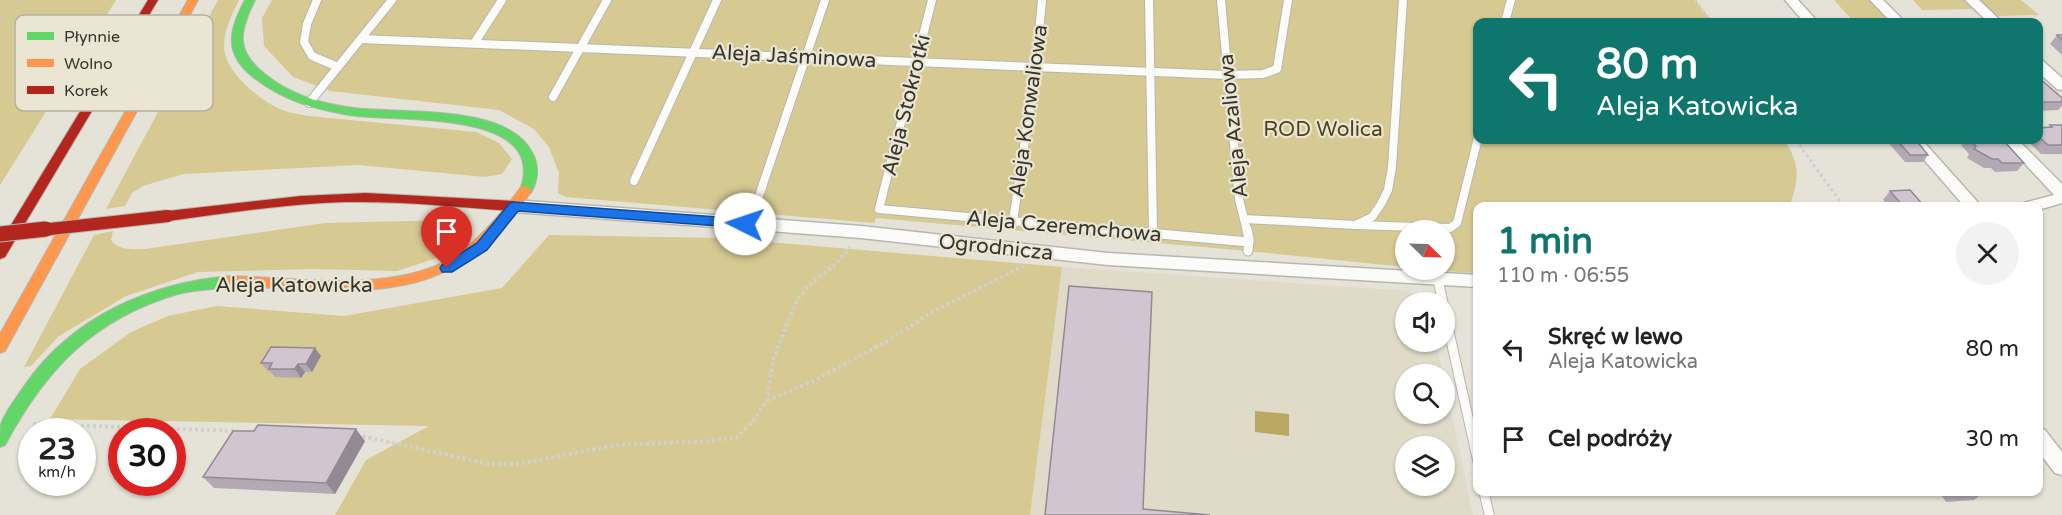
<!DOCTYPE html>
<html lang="pl">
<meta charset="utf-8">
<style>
:root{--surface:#fff;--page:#f2f2f2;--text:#222;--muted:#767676;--accent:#0f766e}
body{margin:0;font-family:"Varela Round",sans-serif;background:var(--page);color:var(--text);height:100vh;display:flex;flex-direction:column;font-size:22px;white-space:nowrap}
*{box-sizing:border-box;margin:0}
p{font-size:20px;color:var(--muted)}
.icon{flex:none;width:33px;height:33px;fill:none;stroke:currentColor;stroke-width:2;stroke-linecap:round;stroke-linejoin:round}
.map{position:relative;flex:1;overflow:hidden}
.details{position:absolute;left:1473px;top:202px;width:570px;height:294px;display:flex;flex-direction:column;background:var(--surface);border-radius:12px;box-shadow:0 2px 4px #0004}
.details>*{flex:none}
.banner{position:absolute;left:1473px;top:18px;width:570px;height:126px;border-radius:12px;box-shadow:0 2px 4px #0004;background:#0f766e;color:#fff;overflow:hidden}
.needle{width:39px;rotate:113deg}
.tools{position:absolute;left:1395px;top:220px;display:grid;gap:12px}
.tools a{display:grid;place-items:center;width:60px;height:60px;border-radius:50%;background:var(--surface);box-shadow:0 2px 4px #0004;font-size:30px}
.speed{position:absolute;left:18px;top:418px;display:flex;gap:12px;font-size:30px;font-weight:700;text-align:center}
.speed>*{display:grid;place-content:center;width:78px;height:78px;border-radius:50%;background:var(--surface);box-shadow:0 2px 4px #0004;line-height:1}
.speed small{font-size:15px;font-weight:400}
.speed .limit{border:9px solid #d22;background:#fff;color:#111}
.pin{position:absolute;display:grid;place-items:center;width:51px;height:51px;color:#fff;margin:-62px -26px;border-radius:50% 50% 50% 0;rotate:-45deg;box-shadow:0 0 6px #0007}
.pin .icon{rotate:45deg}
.me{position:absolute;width:66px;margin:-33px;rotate:274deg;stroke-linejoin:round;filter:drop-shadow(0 0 4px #0008)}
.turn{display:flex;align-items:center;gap:21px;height:126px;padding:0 24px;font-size:27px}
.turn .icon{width:78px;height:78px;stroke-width:2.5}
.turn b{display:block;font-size:42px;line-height:51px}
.round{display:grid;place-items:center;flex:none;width:63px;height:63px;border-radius:32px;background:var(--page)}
.overview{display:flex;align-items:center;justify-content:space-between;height:102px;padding:0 24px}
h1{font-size:36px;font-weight:700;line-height:45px;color:var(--accent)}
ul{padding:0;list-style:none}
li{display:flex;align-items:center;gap:18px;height:90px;padding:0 24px}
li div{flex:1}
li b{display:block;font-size:22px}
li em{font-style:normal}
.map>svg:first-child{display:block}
.built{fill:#dfdbc8;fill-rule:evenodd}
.green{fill:#d6c992}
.water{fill:#b9a960}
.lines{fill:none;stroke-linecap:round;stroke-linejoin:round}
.lane-far1-casing{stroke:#b8b6ae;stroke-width:10}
.lane-casing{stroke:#b8b6ae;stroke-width:11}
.street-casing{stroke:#b8b6ae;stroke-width:3}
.fast-casing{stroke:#b8b6ae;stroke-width:2}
.slow-casing{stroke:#b8b6ae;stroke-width:2}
.jam-casing{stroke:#b8b6ae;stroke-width:2}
.path-far1{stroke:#d1d0cd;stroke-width:3;stroke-dasharray:3 3;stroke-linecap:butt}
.path{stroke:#d1d0cd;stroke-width:4;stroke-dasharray:3 3;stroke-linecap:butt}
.lane-far1{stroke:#fbfbf9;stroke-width:8}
.lane{stroke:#fbfbf9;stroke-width:9}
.street{fill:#fbfbf9;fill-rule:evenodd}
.fast{fill:#63d668;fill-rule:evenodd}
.slow{fill:#ff974d;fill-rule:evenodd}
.jam{fill:#b3261e;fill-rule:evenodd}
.jam-bridge-far1-casing{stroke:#b8b6ae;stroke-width:14;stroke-linecap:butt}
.jam-bridge-casing{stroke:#b8b6ae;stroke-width:17;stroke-linecap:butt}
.jam-bridge-far1{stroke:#b3261e;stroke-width:12}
.jam-bridge{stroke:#b3261e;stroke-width:15}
.wall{fill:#b3a9b3}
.shaded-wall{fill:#928a92}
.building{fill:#d0c5d0;stroke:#928a92;stroke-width:1.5}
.route{fill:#1a73e8;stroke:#114b97;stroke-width:1.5}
.labels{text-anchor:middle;stroke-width:4.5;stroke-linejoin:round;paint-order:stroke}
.street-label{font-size:21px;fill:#37352e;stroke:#eae6d3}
.park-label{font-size:21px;fill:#4d441b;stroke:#eae6d3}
.key{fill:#eae6d3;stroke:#b4b1a2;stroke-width:1.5}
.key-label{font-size:16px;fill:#37352e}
</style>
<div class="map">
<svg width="2062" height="515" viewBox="0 0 2062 515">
<rect width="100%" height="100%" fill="#e5e2d8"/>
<path class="built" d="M1062,267L1408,291L1426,303H1406V342H1436L1443,375H1406V414H1444L1445,383L1473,515H1030ZM1406,447H1444V486H1406Z"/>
<g class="green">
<path d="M0,0H116L0,185Z"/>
<path d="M218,0H239C231,16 221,36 225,54C230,76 265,105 285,111C292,114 301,114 308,116L476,132L499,143L512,159L502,174L485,177L359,165L183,174L143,186L132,193L125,206L106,209Z"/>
<path d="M272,0H1695L1713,22H1478V140H1784C1801,164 1799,180 1789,207H1478V273H1475L1430,270H1444V231H1406L1405,267L1248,251L876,218L874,223L566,197L558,193L559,173L549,147L534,129L499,110L330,91L293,77L264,46L262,18Z"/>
<path d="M1834,0H1870L1893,22H1854Z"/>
<path d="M1913,0H1965L1974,9L1922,10Z"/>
<path d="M1980,0H2021L2039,15L1997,16Z"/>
<path d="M450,220L463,222L470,230L464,241L449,254L397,271L312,269L198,272L126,296L59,336L31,366L24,367L94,235L113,231L111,240C119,251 133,249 145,249L325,223Z"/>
<path d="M549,235L721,238L1062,267L1030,515H335L366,460L429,426L50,419L80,369L131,332L168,316L217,306L344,316L502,288Z"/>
</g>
<path class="water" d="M1255,411L1289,414V436L1255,432Z"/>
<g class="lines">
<defs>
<g id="lane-far1">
<path d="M317,0L307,24L304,42L312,56L338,67"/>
<path d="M932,0L879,209L1121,231"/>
<path d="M1149,0L1153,231"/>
<path d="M1221,0L1239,199L1247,231"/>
<path d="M1505,22L1511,0"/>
<path d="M361,39L1227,75L1263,74L1277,69L1288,0"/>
<path d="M475,42L502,0"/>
<path d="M553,97L607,0"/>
<path d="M309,103L392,0"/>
<path d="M634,181L717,0"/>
<path d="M759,196L825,0"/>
<path d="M1245,219L1355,225L1372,217L1381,204L1388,190L1392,167L1403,0"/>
<path d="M1013,221L1036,66L1042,0"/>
<path d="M1356,225L1450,228L1457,223L1478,138"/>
</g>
<g id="lane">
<path d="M1104,229L1249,242"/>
<path d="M1153,229V234"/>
<path d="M1247,229L1249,239L1248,251"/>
<path d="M1438,280L1443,303"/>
<path d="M1444,309L1478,462"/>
<path d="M1484,492L1489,514"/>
</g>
<g id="street">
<path d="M1785,0H1798L1818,22H1804Z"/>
<path d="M1870,0H1883L1905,22H1891Z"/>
<path d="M1965,0H1979L2002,22H1988Z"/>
<path d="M2038,60L2043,61L2062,78V90L2057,89L2038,72Z"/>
<path d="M1907,140H1922L1982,207H1965Z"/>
<path d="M2003,140H2018L2062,184V203L2038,210V207H2022L2024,203L2054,195Z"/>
<path d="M514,200L861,226L1108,253L1478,275V287L1108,265L861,238L514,212L508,210L506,206L508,202Z"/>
<path d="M2038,428L2045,430L2062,452V475L2055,473L2038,451Z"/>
</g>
<g id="fast">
<path d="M245,0H255C239,32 235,51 266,75C291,95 322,104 354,108C402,114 509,103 533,154C540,168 538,180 531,193H521L520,190C550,107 394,123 349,115C313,109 282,100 253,77C223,53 229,30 245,0Z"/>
<path d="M232,276L237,277L239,281L237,285C218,290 197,289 178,294C93,319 46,369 5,445L0,447C0,440 0,430 1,424C6,410 17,397 25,385C72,317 151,282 232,276Z"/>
</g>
<g id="slow">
<path d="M188,0H198L5,351L0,353V334Z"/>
<path d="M526,186L532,190C456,312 357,291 232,286L227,285L225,281L227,277L232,276C301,278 404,295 462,251C486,232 503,211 521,187Z"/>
</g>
<g id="jam">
<path d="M148,0H158L5,257L0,259V243Z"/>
<path d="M366,193L514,201L520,206L514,211C458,207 402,201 345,202C286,204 227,213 168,221L161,216L168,211L301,196Z"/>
</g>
</defs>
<use href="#lane-far1" class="lane-far1-casing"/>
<use href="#lane" class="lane-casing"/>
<use href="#street" class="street-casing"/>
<use href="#fast" class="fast-casing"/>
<use href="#slow" class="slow-casing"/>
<use href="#jam" class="jam-casing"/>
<g class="path-far1">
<path d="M1695,0L1711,22"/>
<path d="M1796,140L1844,207"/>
</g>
<g class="path">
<path d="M767,400L814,381L887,341L929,314L1023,266"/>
<path d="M33,424L238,431"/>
<path d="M357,435L489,464H519L616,445L709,441L737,437L754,420L767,400L774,357L796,302L808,286L836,264L850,247"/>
</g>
<use href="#lane-far1" class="lane-far1"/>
<use href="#lane" class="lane"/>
<use href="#street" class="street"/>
<use href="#fast" class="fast"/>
<use href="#slow" class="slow"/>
<use href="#jam" class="jam"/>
<defs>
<path id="jam-bridge-far1" d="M32,231L168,216"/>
<path id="jam-bridge" d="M0,234L46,229"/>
</defs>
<use href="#jam-bridge-far1" class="jam-bridge-far1-casing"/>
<use href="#jam-bridge" class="jam-bridge-casing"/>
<use href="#jam-bridge-far1" class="jam-bridge-far1"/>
<use href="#jam-bridge" class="jam-bridge"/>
</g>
<g class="wall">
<path d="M2057,35H2062V55L2050,44Z"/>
<path d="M2038,77L2062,98V106L2058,110L2038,111Z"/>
<path d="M2050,125H2062V154H2041L2027,140H2038V128L2049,127Z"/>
<path d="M1886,140H1916L1928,155L1923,162H1905Z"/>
<path d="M1966,140H2003L2024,163L2017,171L1995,172L1991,168H1984L1967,158L1969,154L1961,145Z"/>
<path d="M1890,191L1925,207H1890L1883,200Z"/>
<path d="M321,356L312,372H305L301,378L275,377L270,371H268L261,363Z"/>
<path d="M365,441L335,494L214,488L203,477Z"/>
<path d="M1830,492H1859L1855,496Z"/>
<path d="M1939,492H1983V493L1974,500L1946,502Z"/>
</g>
<g class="shaded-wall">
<path d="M315,348L321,356L312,372L306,364Z"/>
<path d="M298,364L305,372L301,378L295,369Z"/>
<path d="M356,429L365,441L335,494L326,483Z"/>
</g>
<g class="building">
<path d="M2057,35H2062V40Z"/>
<path d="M2038,77L2062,98V102H2042L2038,99Z"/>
<path d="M2050,125H2062V145H2048L2038,136V128L2052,127Z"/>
<path d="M1897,140H1916L1928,155H1910Z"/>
<path d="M1970,140H2003L2024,163H2002L1998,159H1992L1974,149L1976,146Z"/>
<path d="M1910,190L1925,207H1904L1890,191Z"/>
<path d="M1069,286L1152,292L1143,509L1210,515H1045Z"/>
<path d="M271,347L315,348L306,364H298L295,369H269L272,363H261Z"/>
<path d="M258,425L356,429L326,483L203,477L233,431H254Z"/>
<path d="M1954,492H1983V493L1955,494Z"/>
</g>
<path class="route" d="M514,202L745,219L752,224L745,228L518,211L487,250L452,272H442L440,268L442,265L477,243L510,203Z"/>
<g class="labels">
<g class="street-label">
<text transform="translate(794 56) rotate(3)" y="7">Aleja Jaśminowa</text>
<text transform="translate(906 105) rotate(-76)" y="7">Aleja Stokrotki</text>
<text transform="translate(1028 111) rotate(-82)" y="7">Aleja Konwaliowa</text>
<text transform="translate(1233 126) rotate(-96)" y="7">Aleja Azaliowa</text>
<text transform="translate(1064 226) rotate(5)" y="7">Aleja Czeremchowa</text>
<text transform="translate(996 247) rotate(6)" y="7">Ogrodnicza</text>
<text x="294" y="292">Aleja Katowicka</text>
</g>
<g class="park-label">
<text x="1323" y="136">ROD Wolica</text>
</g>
</g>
<rect x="15" y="15" width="198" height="96" rx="9" class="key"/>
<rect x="27" y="32" width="27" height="8" fill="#63d668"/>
<rect x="27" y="59" width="27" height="8" fill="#ff974d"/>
<rect x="27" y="86" width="27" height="8" fill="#b3261e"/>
<g class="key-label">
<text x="64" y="42">Płynnie</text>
<text x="64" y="69">Wolno</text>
<text x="64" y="96">Korek</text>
</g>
</svg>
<div class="tools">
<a><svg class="needle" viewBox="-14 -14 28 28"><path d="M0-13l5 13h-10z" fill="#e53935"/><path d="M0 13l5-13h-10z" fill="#767676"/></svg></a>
<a><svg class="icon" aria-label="sound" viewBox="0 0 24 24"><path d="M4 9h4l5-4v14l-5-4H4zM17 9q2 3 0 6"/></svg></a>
<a><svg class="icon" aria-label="search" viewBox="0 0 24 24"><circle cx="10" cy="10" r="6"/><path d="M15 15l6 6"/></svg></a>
<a><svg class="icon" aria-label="layers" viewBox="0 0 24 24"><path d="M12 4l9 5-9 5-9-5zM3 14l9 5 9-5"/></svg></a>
</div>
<div class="speed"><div>23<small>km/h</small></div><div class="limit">30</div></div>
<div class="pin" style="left:447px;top:268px;background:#d93025"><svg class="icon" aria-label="arrive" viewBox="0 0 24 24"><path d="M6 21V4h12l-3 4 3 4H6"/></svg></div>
<svg class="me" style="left:745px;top:224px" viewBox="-20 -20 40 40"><circle r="19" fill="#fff"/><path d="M0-13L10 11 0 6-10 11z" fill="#1a73e8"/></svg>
<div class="banner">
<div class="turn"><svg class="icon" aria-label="left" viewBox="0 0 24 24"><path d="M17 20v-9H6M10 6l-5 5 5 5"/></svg><div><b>80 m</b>Aleja Katowicka</div></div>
</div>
<section class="details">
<div class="overview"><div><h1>1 min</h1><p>110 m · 06:55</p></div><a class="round"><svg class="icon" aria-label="close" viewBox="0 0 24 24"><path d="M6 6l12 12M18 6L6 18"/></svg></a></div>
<ul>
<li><svg class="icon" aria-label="left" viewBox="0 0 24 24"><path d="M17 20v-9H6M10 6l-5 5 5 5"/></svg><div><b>Skręć w lewo</b><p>Aleja Katowicka</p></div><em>80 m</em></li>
<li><svg class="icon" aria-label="arrive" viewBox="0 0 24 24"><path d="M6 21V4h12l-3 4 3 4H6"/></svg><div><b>Cel podróży</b></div><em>30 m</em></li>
</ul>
</section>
</div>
